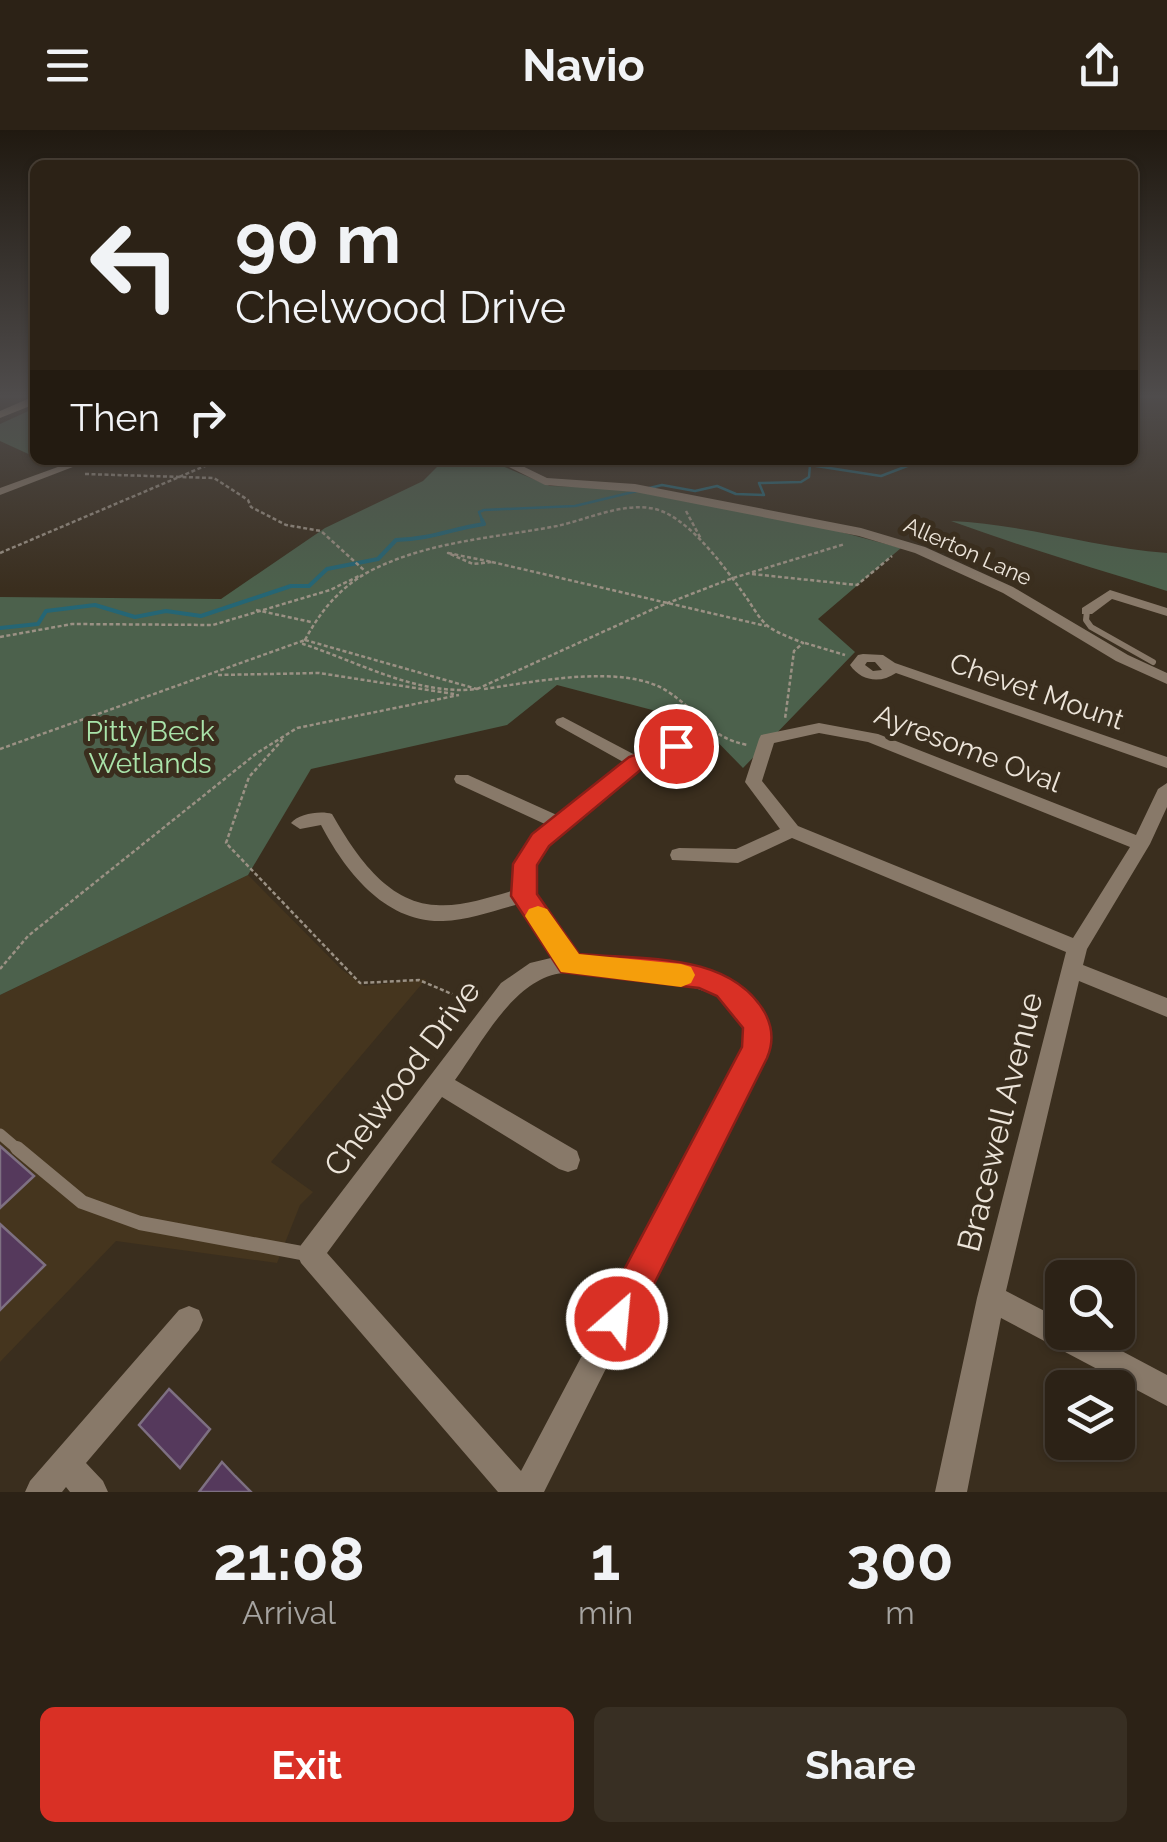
<!DOCTYPE html>
<style>
:root{--surface:#2c2216;--page:#382f23;--text:#f1f3f6;--muted:#a6a4a1;--line:#483f35;--accent:#d93025}
body{margin:0;font-family:Raleway,sans-serif;background:var(--page);color:var(--text);height:100vh;display:flex;flex-direction:column;font-size:38px;white-space:nowrap}
*{box-sizing:border-box;margin:0}
p{font-size:32px;color:var(--muted)}
.icon{flex:none;width:55px;height:55px;fill:none;stroke:currentColor;stroke-width:2;stroke-linecap:round;stroke-linejoin:round}
.map{position:relative;height:1362px;overflow:hidden}
.sheet{display:flex;flex-direction:column;background:var(--surface);flex:1}
.sheet>*{flex:none}
.hud{position:absolute;left:30px;top:30px;width:1108px;height:305px;border-radius:15px;box-shadow:0 2px 8px #0004,0 0 0 2px var(--line);background:#2c2216;color:var(--text);overflow:hidden}
.buttons{position:absolute;left:1045px;top:1130px;display:grid;gap:20px}
.buttons a{display:grid;place-items:center;width:90px;height:90px;border-radius:15px;background:var(--surface);box-shadow:0 2px 8px #0004,0 0 0 2px var(--line);font-size:50px}
.pin{position:absolute;display:grid;place-items:center;width:85px;height:85px;color:#fff;margin:-42px;border:5px solid #fff;border-radius:50%;box-shadow:0 2px 10px #0007}
.me{position:absolute;width:110px;margin:-55px;rotate:27deg;stroke-linejoin:round;filter:drop-shadow(0 0 8px #0008)}
.turn{display:flex;align-items:center;gap:35px;height:210px;padding:0 40px;font-size:45px}
.turn .icon{width:130px;height:130px;stroke-width:2.5}
.turn b{display:block;font-size:70px;line-height:85px}
.then{display:flex;align-items:center;height:95px;padding:0 40px;background:#0003;gap:20px;font-size:38px}
.eta{display:flex;justify-content:space-evenly;align-items:center;height:170px;text-align:center}
.eta b{font-size:60px;font-weight:700;line-height:70px}
.cta{display:flex;gap:20px;margin-top:auto;padding:20px 40px}
.cta a{flex:1;height:115px;border-radius:15px;background:var(--accent);color:#fff;font-size:40px;font-weight:700;line-height:115px;text-align:center}
.cta a+a{background:var(--page);color:var(--text)}
header{display:flex;justify-content:space-between;align-items:center;height:130px;padding:0 40px;background:var(--surface);font-size:45px;font-weight:700}
.map>svg:first-child{display:block}
.built{fill:#45351e}
.green{fill:#4c614c}
.lines{fill:none;stroke-linecap:round;stroke-linejoin:round}
.stream-far1{stroke:#256675;stroke-width:2.5}
.stream{stroke:#256675;stroke-width:4}
.building{fill:#55395c;stroke:#7e7082;stroke-width:2.5}
.path{stroke:#9b9184;stroke-width:2.5;stroke-dasharray:4 2.5;stroke-linecap:butt}
.service-far2{stroke:#887969;stroke-width:6}
.service-far1{stroke:#887969;stroke-width:11}
.service{stroke:#887969;stroke-width:14}
.minor{fill:#887969;fill-rule:evenodd}
.tertiary{fill:#887969;fill-rule:evenodd}
.secondary{fill:#baa287;fill-rule:evenodd}
.route{fill:#d93025;stroke:#8d1f18;stroke-width:2.5}
.slow{fill:#f59e0b}
.labels{text-anchor:middle;stroke-width:10;stroke-linejoin:round;paint-order:stroke}
.far-street-label{font-size:22px;fill:#ece4d9;stroke:#3a2e1e}
.street-label{font-size:28px;fill:#ece4d9;stroke:#3a2e1e}
.park-label{font-size:28px;fill:#a9e3a9;stroke:#3a2e1e}
.near-street-label{font-size:32px;fill:#ece4d9;stroke:#3a2e1e}
</style>
<header><svg class="icon" aria-label="menu" viewBox="0 0 24 24"><path d="M4 6h16M4 12h16M4 18h16"/></svg>Navio<svg class="icon" aria-label="share" viewBox="0 0 24 24"><path d="M12 15V3M7 8l5-5 5 5M5 13v7h14v-7"/></svg></header>
<div class="map">
<svg width="1167" height="1362" viewBox="0 0 1167 1362">
<rect width="100%" height="100%" fill="#3a2e1e"/>
<path class="built" d="M248,745L341,839L364,856L426,849L271,1032L313,1062L300,1075L277,1133L116,1111L0,1232V865Z"/>
<g class="green">
<path d="M35,278V327L0,311V294Z"/>
<path d="M444,330H488L550,356L619,358L807,393L901,418L818,489L855,522L743,638L698,592L557,555L507,595L311,639L248,745L0,865V467L221,469L325,398L423,351Z"/>
<path d="M951,391C1024,394 1094,418 1167,423V461C1094,438 1022,417 951,391Z"/>
</g>
<g class="lines">
<path class="stream-far1" d="M483,392L479,382L484,380L575,376L662,355L695,361L717,356L736,364L764,365L759,353L801,352L809,347L810,335L881,346L923,330"/>
<path class="stream" d="M0,498L38,494L46,481L95,475L135,487L166,481L201,486L291,456H309L327,439L378,429L396,410C431,409 451,399 484,394L482,390"/>
</g>
<g class="building">
<path d="M0,1016L34,1046L0,1078Z"/>
<path d="M0,1094L45,1135L0,1180Z"/>
<path d="M169,1259L210,1299L180,1338L139,1295Z"/>
<path d="M222,1332L235,1346L251,1362H199Z"/>
</g>
<g class="lines">
<g class="path">
<path d="M85,344L214,348L248,370L251,377L286,395L321,401L365,441"/>
<path d="M686,381L701,409"/>
<path d="M0,423L205,336L193,330"/>
<path d="M448,423L492,432L473,434Z"/>
<path d="M492,432L766,496"/>
<path d="M752,444L857,455L892,426"/>
<path d="M256,480L311,492"/>
<path d="M0,507L72,494L213,495L330,460L361,445"/>
<path d="M305,510L477,559C417,566 359,532 303,514Z"/>
<path d="M305,510C321,480 341,456 372,440C430,411 494,408 557,396C590,389 635,366 668,384C699,401 725,438 746,467C753,477 759,489 769,497C779,504 792,508 803,513L794,521L785,589"/>
<path d="M805,513L845,525"/>
<path d="M218,545L319,543L454,564"/>
<path d="M477,559L660,476L733,448L845,414"/>
<path d="M484,559C534,552 623,533 667,561C701,583 708,608 748,615"/>
<path d="M283,609L249,647L226,713L360,853L419,850L473,873"/>
<path d="M692,611L712,603"/>
<path d="M0,619L305,510"/>
<path d="M0,839L28,806L257,623L297,598L459,565"/>
</g>
<path class="service-far2" d="M1087,481L1086,490L1091,497L1153,532"/>
<path class="service-far1" d="M0,1004L20,1021"/>
<path class="service" d="M17,1018L82,1072L140,1093L307,1124"/>
<g class="minor">
<path d="M77,330H91L0,365V358Z"/>
<path d="M1110,460L1167,478V486L1112,469L1092,484H1082V478Z"/>
<path d="M863,524L883,525L895,533L1167,627V638L896,543C880,554 861,551 850,535L858,525ZM867,532H875L882,540L873,541L865,535Z"/>
<path d="M563,587L637,626L676,611L684,616L682,620L642,636L547,715L534,735V764L577,826C621,829 722,832 751,866C763,881 765,900 767,918L544,1362H498L301,1133L297,1124L301,1115L501,853L530,833L555,827L519,774C495,780 469,790 443,791C385,793 345,741 321,695L300,699L291,693C298,684 321,680 332,684C354,722 386,773 436,775C463,777 489,767 515,760C516,729 522,716 547,695L456,653L454,649L456,645H468L559,686L625,633L557,595L555,592L557,589ZM563,843C602,843 712,849 736,880C744,891 744,904 745,917L521,1341L327,1123L442,967L559,1039L568,1042L577,1039L580,1030L577,1021L455,950C482,913 514,848 563,843Z"/>
<path d="M819,593L878,604L1136,705L1158,659L1167,653V677L1150,714L1087,819L1083,835L1167,868V887L1079,851L1006,1161L1062,1190V1202H1086L1167,1245V1276L1001,1188L967,1362H935L977,1168L1066,822L792,708L738,733L672,730L670,725L672,720L679,718L736,719L780,699L745,652L759,609L761,605ZM819,603L868,612L1130,717L1073,808L798,696L762,651L774,613Z"/>
<path d="M189,1176L199,1180L203,1190L199,1200L86,1333L103,1351L108,1362H70L66,1357L62,1362H25L30,1351L179,1180Z"/>
</g>
<path class="tertiary" d="M495,330H510L547,348L635,354L861,398L925,417L1013,457L1128,525L1167,543V554L1116,531L1003,463L915,423L859,406L635,362L545,355Z"/>
<path class="secondary" d="M30,268H35V274L0,288V281Z"/>
</g>
<linearGradient id="sky" x2="0" y2="1"><stop stop-color="#201910"/><stop offset="0.58" stop-color="#4f4c4c"/><stop offset="1" stop-color="#4f4c4c" stop-opacity="0"/></linearGradient>
<rect width="1167" height="459" fill="url(#sky)"/>
<path class="route" d="M676,610L687,616L684,621L644,637L549,716L537,735V764L579,824C641,830 730,821 765,883C773,898 774,912 767,928L630,1202L617,1207L604,1202L598,1189L742,917L743,898L717,866L699,858L561,842L511,766L513,734L532,704L629,627Z"/>
<path class="slow" d="M538,776L547,779L579,824L681,834L691,837L695,845L691,853L681,857L561,842L525,786L529,779Z"/>
<g class="labels">
<g class="far-street-label">
<text transform="translate(968 421) rotate(24)" y="8">Allerton Lane</text>
</g>
<g class="street-label">
<text transform="translate(1037 561) rotate(19)" y="10">Chevet Mount</text>
<text transform="translate(968 618) rotate(21)" y="10">Ayresome Oval</text>
</g>
<g class="park-label">
<text x="150" y="611">Pitty Beck<tspan x="150" dy="32">Wetlands</tspan></text>
</g>
<g class="near-street-label">
<text transform="translate(402 948) rotate(-53)" y="11">Chelwood Drive</text>
<text transform="translate(1000 992) rotate(-76)" y="11">Bracewell Avenue</text>
</g>
</g>
</svg>
<div class="buttons">
<a><svg class="icon" aria-label="search" viewBox="0 0 24 24"><circle cx="10" cy="10" r="6"/><path d="M15 15l6 6"/></svg></a>
<a><svg class="icon" aria-label="layers" viewBox="0 0 24 24"><path d="M12 4l9 5-9 5-9-5zM3 14l9 5 9-5"/></svg></a>
</div>
<div class="pin" style="left:676px;top:616px;background:#d93025"><svg class="icon" aria-label="arrive" viewBox="0 0 24 24"><path d="M6 21V4h12l-3 4 3 4H6"/></svg></div>
<svg class="me" style="left:617px;top:1189px" viewBox="-20 -20 40 40"><circle r="17" fill="#d93025" stroke="#fff" stroke-width="3"/><path d="M0-11L8 9 0 5-8 9z" fill="#fff"/></svg>
<div class="hud">
<div class="turn"><svg class="icon" aria-label="left" viewBox="0 0 24 24"><path d="M17 20v-9H6M10 6l-5 5 5 5"/></svg><div><b>90 m</b>Chelwood Drive</div></div>
<div class="then">Then<svg class="icon" aria-label="right" viewBox="0 0 24 24"><path d="M7 20v-9h11M14 6l5 5-5 5"/></svg></div>
</div>
</div>
<section class="sheet">
<div class="eta">
<div><b>21:08</b><p>Arrival</p></div>
<div><b>1</b><p>min</p></div>
<div><b>300</b><p>m</p></div>
</div>
<div class="cta"><a>Exit</a><a>Share</a></div>
</section>
